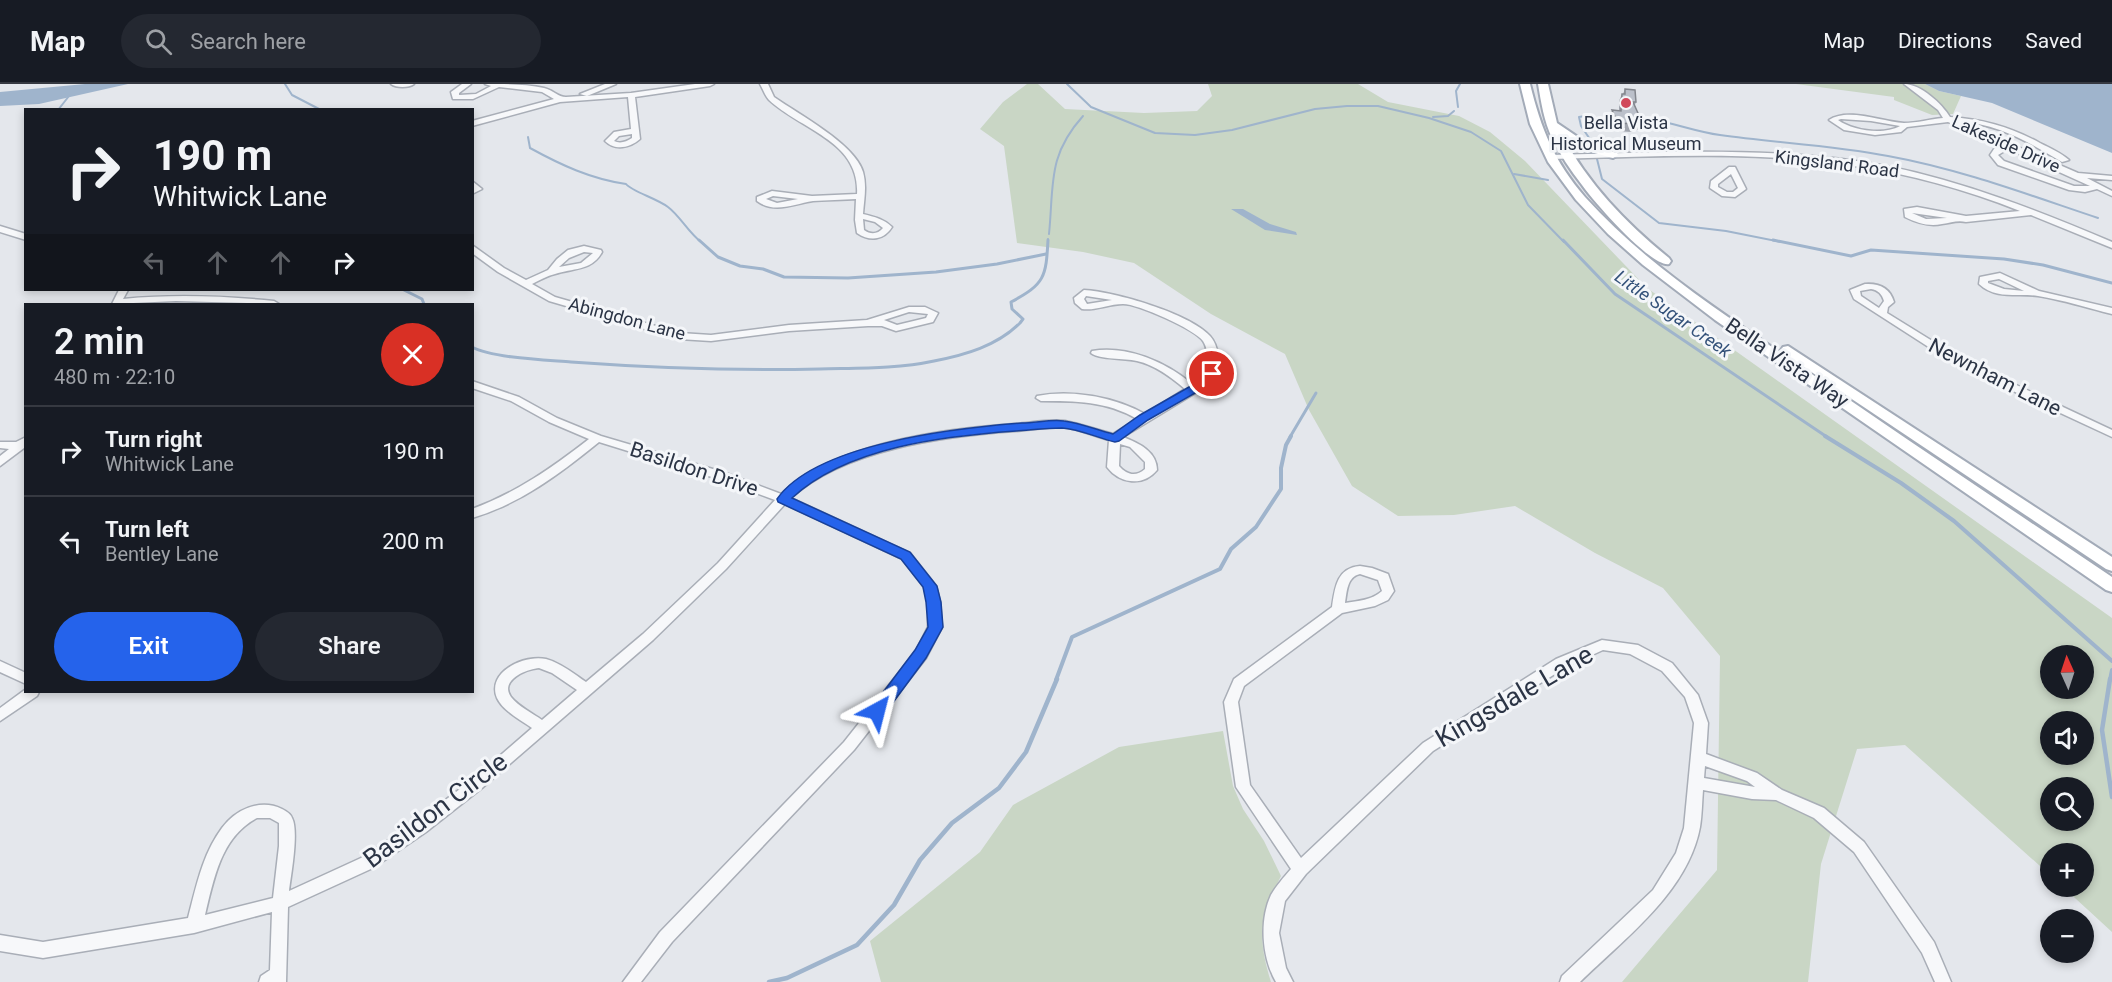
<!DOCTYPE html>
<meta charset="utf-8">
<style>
:root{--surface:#171b24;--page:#242831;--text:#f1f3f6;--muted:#9ea1a6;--line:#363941;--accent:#2563eb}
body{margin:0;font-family:Roboto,sans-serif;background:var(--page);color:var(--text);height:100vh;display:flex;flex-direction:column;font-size:22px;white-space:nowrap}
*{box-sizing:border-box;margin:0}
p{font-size:20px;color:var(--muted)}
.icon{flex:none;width:33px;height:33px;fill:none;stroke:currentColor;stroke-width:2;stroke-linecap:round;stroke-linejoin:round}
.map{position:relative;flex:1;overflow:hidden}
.details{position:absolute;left:24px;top:219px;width:450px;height:390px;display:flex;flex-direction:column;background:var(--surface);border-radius:0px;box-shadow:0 3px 9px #0003}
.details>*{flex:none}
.guide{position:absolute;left:24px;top:24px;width:450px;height:183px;border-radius:0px;box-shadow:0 3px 9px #0003;background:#171b24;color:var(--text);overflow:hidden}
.needle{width:39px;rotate:357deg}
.tools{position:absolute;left:2040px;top:561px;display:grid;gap:12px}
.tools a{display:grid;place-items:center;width:54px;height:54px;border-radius:50%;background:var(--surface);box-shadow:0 3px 9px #0003;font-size:30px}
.pin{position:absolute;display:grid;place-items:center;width:51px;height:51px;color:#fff;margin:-26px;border:3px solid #fff;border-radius:50%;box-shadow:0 2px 6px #0007}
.me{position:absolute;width:66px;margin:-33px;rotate:38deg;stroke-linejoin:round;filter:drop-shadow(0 0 4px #0008)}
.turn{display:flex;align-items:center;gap:21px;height:126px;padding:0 30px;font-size:27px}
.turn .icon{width:78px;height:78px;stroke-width:2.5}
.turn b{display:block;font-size:42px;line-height:51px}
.lanes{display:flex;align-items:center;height:57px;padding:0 30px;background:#0003;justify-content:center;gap:30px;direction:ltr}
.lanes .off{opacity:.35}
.round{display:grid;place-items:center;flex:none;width:63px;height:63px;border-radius:32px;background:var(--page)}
.overview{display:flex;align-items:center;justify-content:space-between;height:102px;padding:0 30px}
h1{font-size:36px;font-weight:600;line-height:45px}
.cta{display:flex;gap:12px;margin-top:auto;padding:12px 30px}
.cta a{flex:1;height:69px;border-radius:36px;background:var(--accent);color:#fff;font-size:24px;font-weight:600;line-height:69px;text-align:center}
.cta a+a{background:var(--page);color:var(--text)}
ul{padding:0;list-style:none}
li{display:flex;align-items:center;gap:18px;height:90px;padding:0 30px;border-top:2px solid var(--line)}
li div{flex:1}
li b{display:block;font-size:22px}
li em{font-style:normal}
header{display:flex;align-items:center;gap:36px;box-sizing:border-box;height:84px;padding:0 30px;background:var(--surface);border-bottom:2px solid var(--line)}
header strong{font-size:28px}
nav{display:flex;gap:33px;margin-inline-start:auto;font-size:21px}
.search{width:420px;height:54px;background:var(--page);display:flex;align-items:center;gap:15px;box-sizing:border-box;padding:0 21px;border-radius:33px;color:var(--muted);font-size:22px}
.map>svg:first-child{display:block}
.green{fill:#c9d6c5;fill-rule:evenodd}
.water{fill:#9fb4cc}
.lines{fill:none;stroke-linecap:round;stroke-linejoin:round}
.stream-far3{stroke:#9fb4cc;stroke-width:2}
.stream-far2{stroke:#9fb4cc;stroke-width:3}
.stream-far1{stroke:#9fb4cc;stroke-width:4}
.stream{stroke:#9fb4cc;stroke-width:4.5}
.minor-casing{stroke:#a9aeb7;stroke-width:3}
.major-casing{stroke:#a3abb8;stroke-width:4}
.minor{fill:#f7f8fa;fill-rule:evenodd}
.major{fill:#fff;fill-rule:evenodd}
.wall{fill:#a1a5ae}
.shaded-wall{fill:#83868d}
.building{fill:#bbc0ca;stroke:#83868d;stroke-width:1.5}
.route{fill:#2563eb;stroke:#184099;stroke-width:1.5}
.poi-dot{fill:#d1495b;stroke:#f4f6f9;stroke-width:2}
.labels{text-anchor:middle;stroke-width:6;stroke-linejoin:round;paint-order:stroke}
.far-poi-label{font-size:18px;fill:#2b3445;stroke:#f4f6f9}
.far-street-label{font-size:18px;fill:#2b3445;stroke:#f4f6f9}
.far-water-label{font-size:18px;font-style:italic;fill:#34527a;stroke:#f4f6f9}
.street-label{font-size:21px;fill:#2b3445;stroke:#f4f6f9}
.near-street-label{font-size:26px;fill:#2b3445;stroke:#f4f6f9}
</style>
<header>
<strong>Map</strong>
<div class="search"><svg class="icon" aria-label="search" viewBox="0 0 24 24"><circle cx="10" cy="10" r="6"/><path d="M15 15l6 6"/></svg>Search here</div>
<nav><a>Map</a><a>Directions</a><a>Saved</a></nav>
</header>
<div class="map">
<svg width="2112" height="898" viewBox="0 0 2112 898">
<rect width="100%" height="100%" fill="#e4e7ec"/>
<g class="green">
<path d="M1027,0H1038L1065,25L1144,29L1197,27L1212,12L1208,0H1358L1388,18L1459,32L1490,48L1525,77L1647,204L2112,534V848L2063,803L2084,802V770H2050V791L1905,661L1857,665L1821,780L1808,898H1622L1717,786L1720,572L1663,504L1595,469L1515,422L1454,431L1398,432L1352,402L1309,326L1285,270L1211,230L1134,179L1083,168L1017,159L1004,62L980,45L1003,18ZM2050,572H2084V604H2050ZM2050,638H2084V670H2050ZM2050,704H2084V736H2050Z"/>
<path d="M1796,0H1925L1939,7L1961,12L1953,30L1932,31L1894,16V13Z"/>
<path d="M1223,647L1233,702L1243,725L1264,757L1281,792C1260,834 1257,853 1271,898H881L870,857L980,768L1013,721L1119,663Z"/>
</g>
<g class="water">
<path d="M85,0H128L39,20L0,22V8Z"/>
<path d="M1925,0H2112V69L1992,19L1939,7Z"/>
<path d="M1231,125H1243L1270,140L1296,148L1297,151L1265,146Z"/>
</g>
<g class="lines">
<g class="stream-far3">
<path d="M285,0L292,11L321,26"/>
<path d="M1067,0L1091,23L1155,49L1195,51L1232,46L1315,25L1347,22H1378L1429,34L1471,48L1501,67L1528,121L1564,158"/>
<path d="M1458,23L1456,7L1460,0"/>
<path d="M58,26L69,12L65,8"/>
<path d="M1591,31L1579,33L1581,42L1596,64"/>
<path d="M1605,32H1616"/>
<path d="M1433,33L1448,32L1454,27"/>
<path d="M1635,33C1664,35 1691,47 1720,51C1776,59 1832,61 1888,72C1960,85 2029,111 2098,134"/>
<path d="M528,53L530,64C561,81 591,95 626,100C631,107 658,115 668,123C680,132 688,148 701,158"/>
<path d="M1597,75L1602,95L1659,139L1726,147L1781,158"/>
<path d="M1514,90L1548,96"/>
<path d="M1049,150C1054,101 1047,72 1083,32"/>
<path d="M1048,158V155"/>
</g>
<g class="stream-far2">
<path d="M699,156L718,173L740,182L763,185L784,193L848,194L936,188L997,180L1046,170"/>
<path d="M1563,156L1615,210L1827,353"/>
<path d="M1773,156L1851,172L1871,166L2004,175L2043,181L2112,199"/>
<path d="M404,206L422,215L424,220"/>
<path d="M472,263C492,274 547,276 571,278C654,284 737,287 820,285C858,284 897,285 934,277C965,271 997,262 1020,239L1023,235L1012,225L1011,218C1045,200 1046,193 1048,156"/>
<path d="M1290,353L1316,309"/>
</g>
<g class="stream-far1">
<path d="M1825,352L1901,399L1954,437L2112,577"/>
<path d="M1056,596L1072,553L1220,485L1231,465L1256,443L1281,405V384L1286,361L1291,352"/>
<path d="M2110,596L2112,586"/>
</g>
<g class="stream">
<path d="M2110,595L2102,646L2112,713"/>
<path d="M769,898L787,894L857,861L894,821L920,776L952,739L999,704L1026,668L1057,595"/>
</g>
<defs>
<g id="minor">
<path d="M391,0H414C409,4 396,4 391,0Z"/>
<path d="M462,0H471L459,9V11L476,10L491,2L485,0C504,0 526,0 544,4C553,6 558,13 566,13L631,9L695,0H714L710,2L635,13L640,55C630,64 615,67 605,57L614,48L631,45L628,13L560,18L472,42V37L554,15L542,8L499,3L473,15H453L451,8ZM632,50V54C626,58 620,60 614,57L619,52Z"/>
<path d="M605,0H616L587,12L580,10Z"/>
<path d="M760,0H768L774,13C798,30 855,60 863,88C867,102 864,116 863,130C875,133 884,135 892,143C884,156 870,158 857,149L855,136L856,115C842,116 827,116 813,117C794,120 774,130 757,117V113L772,107L812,112L857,110C860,57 801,46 769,16C765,12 763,5 760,0ZM773,112L798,115L777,119L766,115ZM863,135L875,138L883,144C878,150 871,151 864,146Z"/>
<path d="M1904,0C1921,0 1942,20 1950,33C1983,35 2011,43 2040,59C2050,64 2061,69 2069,76L2062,78C2030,59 1999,40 1961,38L2078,89L2112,92V96L2087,94L2112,107V112L2097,105L2085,108L2069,106L1998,81L1990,71L1994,65L2002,62L1948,38L1907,43L1901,48L1875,51L1844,46L1829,36C1848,23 1883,38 1904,39C1917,39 1930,35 1943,34L1938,26ZM1841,35L1871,37L1900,42C1884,51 1853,47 1838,36ZM2008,65L2090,102H2074L2004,77L1998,71Z"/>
<path d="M1664,68C1739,67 1813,68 1887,82C1965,98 2039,127 2112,158V164L2031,131L1966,138C1957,136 1951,139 1942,140C1929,143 1917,139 1905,133L1904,125L1917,123L1966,132L2020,127C1967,106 1911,90 1854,82C1754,66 1651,73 1550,75L1546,73L1550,71ZM1912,129L1947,134L1926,135Z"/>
<path d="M1729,83H1735L1746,105L1735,113L1722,112L1710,104L1711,97ZM1731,90L1738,104L1733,108H1727L1718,103V100Z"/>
<path d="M472,97L482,105L472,110Z"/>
<path d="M0,142L26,150V156L0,148Z"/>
<path d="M472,161L504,184L526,196L548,186L557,175L568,166L584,162L601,166L602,168C592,187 573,184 555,190C547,192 540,196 532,200L555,213L680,249L711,251L789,241L867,236L909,223H925L938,229L933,238L896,247L882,242H868L789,247L711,257L679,255L549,217L498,188L472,169ZM584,168L593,169L581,179L559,183L569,174ZM909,228L928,230L926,234L897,241L884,236Z"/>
<path d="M2000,189L2039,207L2112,224V230C2088,224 2063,216 2038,212C2018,209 1996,216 1979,200L1980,193ZM1999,195L2024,207L2004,205L1988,199V197Z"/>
<path d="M1865,200C1879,199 1890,204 1894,218L1888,223L1887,229L1963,276L2112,346V353L1955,280L1854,215L1850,206ZM1871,205C1878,206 1882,210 1884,217L1879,224L1861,212L1860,207Z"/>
<path d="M119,206H128L123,215C174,210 224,212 274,217L279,220L176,217L112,220Z"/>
<path d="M1084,206C1115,208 1189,229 1210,252C1219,262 1220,280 1216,292L1197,308L1123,353C1139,359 1157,368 1157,386C1143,403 1120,400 1107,383L1109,356C1094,352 1076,344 1061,343C1046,343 1030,346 1015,347C945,352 844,365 791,414L910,469L936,502L940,518L942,543L926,574L854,666L672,858L641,898H623L660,848L844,658L916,567L928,543V518L924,503L902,475L785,420L726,485L653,556L482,704L426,748L373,784L288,823L286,898H259L261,892L270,886L272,828L194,849L43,874L0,867V851L43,858L188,834C196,804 202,771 222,744C235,726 260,714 282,725C286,727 291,730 292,734C299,747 291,791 289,807L361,774L416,738L472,696L532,644C521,636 503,627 497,614C486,588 525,570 546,575C561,579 574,590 586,598L643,550L718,479L775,416L715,394L599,358C561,389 520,420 472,434V425C516,409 553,383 589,355L549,338L511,317L472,304V297L519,313L557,334L601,352L723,388L781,410C836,359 942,345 1014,340C1030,339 1049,335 1065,337C1081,340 1097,346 1113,350L1137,335C1107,317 1075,317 1041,317L1036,314L1037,312C1071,305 1115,313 1145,330L1185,305C1171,293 1155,281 1137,277C1124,274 1100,276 1091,269L1092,267C1127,261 1166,278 1192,300L1207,289C1208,279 1209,266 1203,257C1194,245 1138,220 1123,220C1109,220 1095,227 1082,225L1075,219L1074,214ZM1086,212L1112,216L1087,220L1084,215ZM1120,360L1130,363L1145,378V385C1136,393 1127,391 1119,382ZM539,584L552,589L577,606L542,636C532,629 518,622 511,613C499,596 527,585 539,584ZM257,734H270L279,739V762L273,814L205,831C214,794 221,753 257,734Z"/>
<path d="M26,353L24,364L0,382V372L9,365L0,364V358H16Z"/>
<path d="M1360,482L1372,484L1388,490L1394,507L1388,516L1375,522L1342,529L1244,602L1238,618L1250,701L1301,774L1423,659L1556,575L1602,556L1638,561L1672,579L1698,611L1708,639L1706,670L1757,689L1782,706L1824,724L1864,758L1934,858L1951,898H1935L1922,869L1854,768L1814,734L1776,716L1752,715L1703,706C1702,718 1702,731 1700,743C1688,808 1624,855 1580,898H1560L1562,892L1653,806L1676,769L1684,744L1694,639L1685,613L1662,587L1630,570L1603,566L1566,583L1433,667L1306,790L1285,817L1279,849L1286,884L1293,898H1276C1262,874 1259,837 1271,811C1276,802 1284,793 1291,785L1236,703L1224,618L1234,595L1332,523C1335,503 1337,484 1360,482ZM1360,490L1378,496L1382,507C1372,516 1358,517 1345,519C1347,507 1347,493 1360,490ZM1705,682L1747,697L1755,703L1704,694Z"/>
<path d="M0,577L26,589V600L0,588Z"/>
<path d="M26,605V608H39L37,612L0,637V624Z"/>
</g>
<g id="major">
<path d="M1520,0H1530C1541,45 1554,77 1585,113C1647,182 1727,232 1803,284C1906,355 2009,424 2112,493V508L2106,506L1715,236L1643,181L1608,150L1576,116L1548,78L1530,40Z"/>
<path d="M1538,0H1548L1557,39L1591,62L1617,69L1618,71L1613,74L1583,66L1562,51C1589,101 1626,139 1669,174L1671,177L1669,180C1652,184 1593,117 1582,101C1570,86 1560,70 1552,54C1544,37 1541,18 1538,0Z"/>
<path d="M1788,262L2112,473V487L2106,485L1783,269L1781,266L1783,263Z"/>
</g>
</defs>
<use href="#minor" class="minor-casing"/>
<use href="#major" class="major-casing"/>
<use href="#minor" class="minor"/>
<use href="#major" class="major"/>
</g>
<path class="wall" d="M1625,5L1636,18L1635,21L1639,45L1632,48L1615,47L1610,34L1612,26L1619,27V17L1622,10H1623Z"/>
<path class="shaded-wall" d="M1642,38L1639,45L1632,48L1635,40Z"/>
<path class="building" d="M1625,5L1635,6L1636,18H1633L1642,38L1635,40L1618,39L1612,26L1621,27L1622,10H1625Z"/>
<path class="route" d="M1212,286L1218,290L1197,308L1148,336L1119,357L1115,358C1098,354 1079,345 1062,344C1047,344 1031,346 1016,347C944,352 847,363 792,414L910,468L937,502L941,518L943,543L926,574L883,632L877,634L872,632L869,627L872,623L915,566L928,543L926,518L923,503L901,475L778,418L777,415C816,359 958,344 1022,339C1036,339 1051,335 1064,337C1080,339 1097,346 1113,350L1140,331L1189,303Z"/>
<circle class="poi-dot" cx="1626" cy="19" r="6"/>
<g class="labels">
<g class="far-poi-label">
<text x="1626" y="45">Bella Vista<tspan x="1626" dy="21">Historical Museum</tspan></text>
</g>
<g class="far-street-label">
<text transform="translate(2006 60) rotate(24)" y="6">Lakeside Drive</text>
<text transform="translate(1837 80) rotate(7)" y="6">Kingsland Road</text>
<text transform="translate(627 235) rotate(15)" y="6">Abingdon Lane</text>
</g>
<g class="far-water-label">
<text transform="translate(1673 230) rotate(35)" y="6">Little Sugar Creek</text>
</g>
<g class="street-label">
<text transform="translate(1787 279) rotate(34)" y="7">Bella Vista Way</text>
<text transform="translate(1995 293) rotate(27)" y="7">Newnham Lane</text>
<text transform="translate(694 385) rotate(18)" y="7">Basildon Drive</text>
</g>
<g class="near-street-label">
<text transform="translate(1514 612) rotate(-30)" y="9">Kingsdale Lane</text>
<text transform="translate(435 726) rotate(-37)" y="9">Basildon Circle</text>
</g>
</g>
</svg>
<div class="tools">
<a><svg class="needle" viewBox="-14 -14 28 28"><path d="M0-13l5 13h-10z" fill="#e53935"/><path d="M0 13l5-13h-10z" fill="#9ea1a6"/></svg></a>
<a><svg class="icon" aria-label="sound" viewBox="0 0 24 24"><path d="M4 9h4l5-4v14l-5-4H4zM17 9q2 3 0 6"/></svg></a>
<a><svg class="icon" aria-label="search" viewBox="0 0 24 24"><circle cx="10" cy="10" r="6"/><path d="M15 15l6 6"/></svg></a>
<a>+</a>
<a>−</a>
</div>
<div class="pin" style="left:1212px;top:290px;background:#d93025"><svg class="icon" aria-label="arrive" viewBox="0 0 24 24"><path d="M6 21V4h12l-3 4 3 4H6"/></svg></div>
<svg class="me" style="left:877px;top:627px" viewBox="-20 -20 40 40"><path d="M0-17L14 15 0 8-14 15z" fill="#2563eb" stroke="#fff" stroke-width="4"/></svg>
<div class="guide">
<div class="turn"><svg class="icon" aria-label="right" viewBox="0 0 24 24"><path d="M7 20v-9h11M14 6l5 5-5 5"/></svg><div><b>190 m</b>Whitwick Lane</div></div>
<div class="lanes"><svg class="icon off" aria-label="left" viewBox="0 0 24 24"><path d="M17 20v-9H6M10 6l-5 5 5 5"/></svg><svg class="icon off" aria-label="ahead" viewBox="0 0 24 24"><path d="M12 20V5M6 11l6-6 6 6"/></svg><svg class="icon off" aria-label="ahead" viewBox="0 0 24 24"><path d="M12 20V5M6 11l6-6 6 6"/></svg><svg class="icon" aria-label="right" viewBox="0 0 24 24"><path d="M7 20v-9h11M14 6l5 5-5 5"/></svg></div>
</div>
<section class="details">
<div class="overview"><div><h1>2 min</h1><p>480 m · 22:10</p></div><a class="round" style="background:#d93025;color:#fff"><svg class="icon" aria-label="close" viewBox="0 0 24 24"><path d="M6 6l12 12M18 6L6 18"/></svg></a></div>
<ul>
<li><svg class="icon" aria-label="right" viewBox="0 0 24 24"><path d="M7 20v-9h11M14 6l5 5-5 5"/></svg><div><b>Turn right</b><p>Whitwick Lane</p></div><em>190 m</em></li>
<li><svg class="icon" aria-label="left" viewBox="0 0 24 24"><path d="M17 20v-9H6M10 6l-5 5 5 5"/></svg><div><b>Turn left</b><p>Bentley Lane</p></div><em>200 m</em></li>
</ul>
<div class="cta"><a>Exit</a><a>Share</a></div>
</section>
</div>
